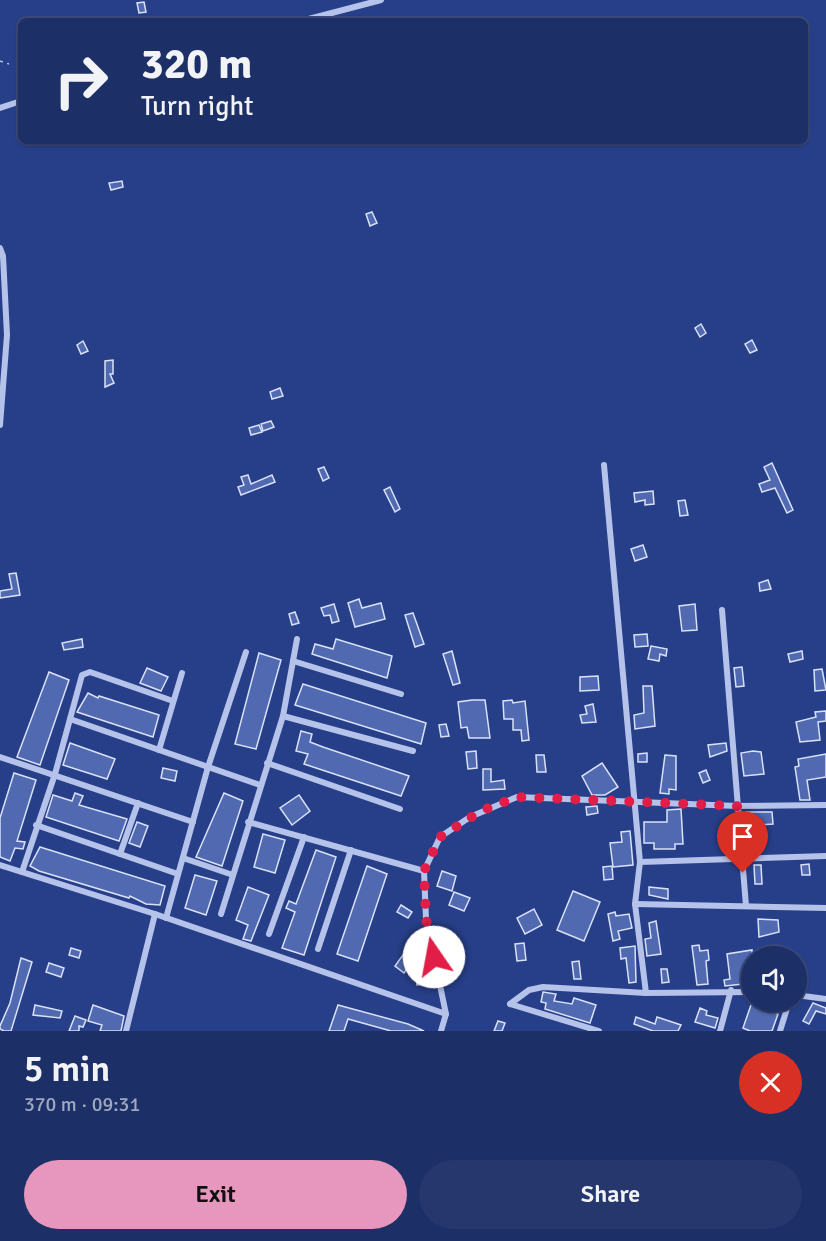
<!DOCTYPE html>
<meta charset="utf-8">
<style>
:root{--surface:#1d2f67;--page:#25376d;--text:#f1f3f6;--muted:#a0a9c0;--line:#3b4a7b;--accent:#e797bd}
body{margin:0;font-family:Signika,sans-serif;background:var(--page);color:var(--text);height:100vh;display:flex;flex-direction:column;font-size:22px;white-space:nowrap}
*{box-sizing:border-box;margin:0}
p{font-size:20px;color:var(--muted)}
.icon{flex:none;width:33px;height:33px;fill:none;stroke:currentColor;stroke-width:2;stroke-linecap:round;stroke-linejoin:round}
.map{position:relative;height:1031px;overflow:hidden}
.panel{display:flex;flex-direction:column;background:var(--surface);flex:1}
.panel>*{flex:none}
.guide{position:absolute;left:18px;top:18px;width:790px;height:126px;border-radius:9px;box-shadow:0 2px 4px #0004,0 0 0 2px var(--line);background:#1d2f67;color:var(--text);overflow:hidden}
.buttons{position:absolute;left:741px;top:946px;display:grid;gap:12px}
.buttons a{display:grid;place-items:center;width:66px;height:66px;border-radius:50%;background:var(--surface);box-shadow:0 2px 4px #0004,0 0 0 2px var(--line);font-size:30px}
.pin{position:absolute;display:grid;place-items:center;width:51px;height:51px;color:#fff;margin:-62px -26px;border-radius:50% 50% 50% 0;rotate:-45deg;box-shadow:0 0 6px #0007}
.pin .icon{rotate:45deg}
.me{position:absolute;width:66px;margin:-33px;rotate:348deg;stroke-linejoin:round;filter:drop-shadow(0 0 4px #0008)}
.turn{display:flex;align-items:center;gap:21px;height:126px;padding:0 24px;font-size:27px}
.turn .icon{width:78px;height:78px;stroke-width:2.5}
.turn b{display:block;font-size:42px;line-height:51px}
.round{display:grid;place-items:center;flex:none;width:63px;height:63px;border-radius:32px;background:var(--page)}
.summary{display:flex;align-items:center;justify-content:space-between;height:102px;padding:0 24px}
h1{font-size:36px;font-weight:600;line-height:45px}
.cta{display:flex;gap:12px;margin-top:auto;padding:12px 24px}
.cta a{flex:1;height:69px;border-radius:36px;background:var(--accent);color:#111;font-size:24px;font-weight:600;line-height:69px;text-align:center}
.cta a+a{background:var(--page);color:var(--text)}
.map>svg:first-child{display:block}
.building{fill:#5069b1;stroke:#d9e1f7;stroke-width:1.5}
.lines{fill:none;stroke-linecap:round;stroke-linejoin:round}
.path{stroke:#b5c2e9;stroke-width:1.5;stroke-dasharray:3 4.5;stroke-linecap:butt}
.street{stroke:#b5c2e9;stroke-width:6}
.route{stroke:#e11d48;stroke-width:10;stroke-dasharray:0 18}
</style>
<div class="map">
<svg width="826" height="1031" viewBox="0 0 826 1031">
<rect width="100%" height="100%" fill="#273f89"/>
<g class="building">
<path d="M144,2L146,12L139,13L137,3Z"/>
<path d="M122,181L123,187L111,190L109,183Z"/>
<path d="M372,212L377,223L370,226L366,214Z"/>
<path d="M701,324L706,333L700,337L695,328Z"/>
<path d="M752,340L757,350L750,353L745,344Z"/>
<path d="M83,341L88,351L81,354L77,345Z"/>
<path d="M113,360V374H110L114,383L105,387V361Z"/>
<path d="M280,388L283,396L272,399L270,392Z"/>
<path d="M271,421L274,427L263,431L261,424Z"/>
<path d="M259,425L262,432L251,435L249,428Z"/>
<path d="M772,463L793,510L787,513L775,488L762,492L759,484L770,480L764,467Z"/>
<path d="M324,467L329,478L323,481L318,469Z"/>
<path d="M248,475L251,484L272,475L275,482L241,495L238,487L244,485L241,477Z"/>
<path d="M390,487L400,509L395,512L384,490Z"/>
<path d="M653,491L654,504L645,505V500L635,502L634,493Z"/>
<path d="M685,500L688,515L680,516L678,501Z"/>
<path d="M643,545L647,557L635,561L631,549Z"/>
<path d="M16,573L20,595L0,598V591L12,589L9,574Z"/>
<path d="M768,580L771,589L760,591L759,583Z"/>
<path d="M359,599L362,608L381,603L385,619L355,627L348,603Z"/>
<path d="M334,604L339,621L332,623L330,615L324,616L321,608Z"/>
<path d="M695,604L697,630L682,631L679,606Z"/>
<path d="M295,612L299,623L292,625L289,614Z"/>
<path d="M413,613L424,644L415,647L405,615Z"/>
<path d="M647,634L648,646L635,647L634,635Z"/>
<path d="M82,639L83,647L64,650L62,643Z"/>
<path d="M336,639L392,656L387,678L312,654L315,644L333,649Z"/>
<path d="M651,646L667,649L666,656L660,654L659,661L648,659Z"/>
<path d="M452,651L460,683L453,685L443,654Z"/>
<path d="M802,651L803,659L790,662L788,654Z"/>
<path d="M259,653L281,660L256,749L235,744Z"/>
<path d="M742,667L744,686L736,687L734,668Z"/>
<path d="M147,668L168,677L161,691L140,683Z"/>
<path d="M822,669L826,690L815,691L814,670Z"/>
<path d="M49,672L69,680L40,765L17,757Z"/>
<path d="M598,676L599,690L580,691V677Z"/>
<path d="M303,684L426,723L421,744L295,705Z"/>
<path d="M643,686H652L655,726L635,729L634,715L644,713Z"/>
<path d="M88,693L98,698L99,696L159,715L153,737L77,712Z"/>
<path d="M472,700H485L490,738H469L467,727L461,728L458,702Z"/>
<path d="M512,700L513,703L525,701L529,740L522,741L521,730H513V719H504L503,701Z"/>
<path d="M593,704L596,722L582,723L580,715L587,714L585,706Z"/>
<path d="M826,711V721L818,722L820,740L800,742L796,722L816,717L815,712Z"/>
<path d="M446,724L449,736L441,737L439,725Z"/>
<path d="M301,731L312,734L310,742L323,747L409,776L401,796L304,764L308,754L296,751Z"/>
<path d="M70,743L115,759L107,779L63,765Z"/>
<path d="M726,743L727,751L710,757L708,745Z"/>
<path d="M476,751L477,768L468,769L466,752Z"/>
<path d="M753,751L761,752L764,774L744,776L741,753Z"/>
<path d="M647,753V762H638V754Z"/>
<path d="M826,754V777L807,780L810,800H800L795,767L799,766L798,759Z"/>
<path d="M536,755H544L546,772H537Z"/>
<path d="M665,755L676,756V790L669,789V794L660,793Z"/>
<path d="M602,763L618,787L605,795H592L582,776Z"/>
<path d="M163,768L177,771L175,781L161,778Z"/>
<path d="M483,769H491V782L504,780L505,789L483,790Z"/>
<path d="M706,770L710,780L703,783L699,773Z"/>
<path d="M14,773L36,780L17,841L25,842L23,849L15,848L10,861L0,857V818Z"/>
<path d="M75,793L83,796L79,805L127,819L119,841L46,817L53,795L72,801Z"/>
<path d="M224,793L243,801L222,866L196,857Z"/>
<path d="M299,795L310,811L292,825L280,808Z"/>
<path d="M597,806L598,813L587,815L586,807Z"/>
<path d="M681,809L683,844H675V849H654V843H644V822H667V810Z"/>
<path d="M746,812H772L773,824L759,825V831H746Z"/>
<path d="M137,822L148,826L140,847L129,843Z"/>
<path d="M630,831L633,865L613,867L610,843L622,842L621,832Z"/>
<path d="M263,834L285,840L275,873L254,867Z"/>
<path d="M40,847L165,886L160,905L146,904L130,896L129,898L39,871L30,866Z"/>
<path d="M316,850L336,857L304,955L282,948L295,912L286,908L289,901L296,904Z"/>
<path d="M809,864L810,875H802L801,865Z"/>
<path d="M754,865H761L762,884H755Z"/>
<path d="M367,866L387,874L358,961L337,954Z"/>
<path d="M612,866L613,879L604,880L603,867Z"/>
<path d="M442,871L456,876L452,891L437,886Z"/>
<path d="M195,875L217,881L206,915L185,908Z"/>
<path d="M248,887L269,895L251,941L243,939L248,925L236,920Z"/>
<path d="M649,887L668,889V899L649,895Z"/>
<path d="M573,891L600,902L584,941L557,930Z"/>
<path d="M454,892L470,898L464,911L449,905Z"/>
<path d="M401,905L412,912L408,918L397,912Z"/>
<path d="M534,909L542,925L525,934L517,918Z"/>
<path d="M615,912L616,916L629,914L632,928L618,931L620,939L613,941L608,914Z"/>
<path d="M758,919L778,920L779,932L759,937Z"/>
<path d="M656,921L661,954L647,956L645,939L651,938L649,923Z"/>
<path d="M524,943L526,960L517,961L515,944Z"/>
<path d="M699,945L700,951L708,950L709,960L706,961L708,984L697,985L692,946Z"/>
<path d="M635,946L636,982L629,983L626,958L621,959L620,948Z"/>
<path d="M71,948L81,951L79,958L69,955Z"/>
<path d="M752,950V983L725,986L724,980L730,979L727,954Z"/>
<path d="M405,952L414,959L404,973L395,966Z"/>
<path d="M21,958L32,962L11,1031H4L0,1029V1026L10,1003Z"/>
<path d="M579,961L581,979H574L572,962Z"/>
<path d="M49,963L64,968L61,977L46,972Z"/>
<path d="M661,969H667L669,982L662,983Z"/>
<path d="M424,972L425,984L417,985L416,973Z"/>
<path d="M543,992L556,994L554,1001L572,1004L574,998L596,1005L590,1023L545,1009L546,1003L541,1002Z"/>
<path d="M752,1002H766L764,1010L778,1014L772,1031H750L743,1028Z"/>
<path d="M813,1003L826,1008V1014L816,1011L809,1024L803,1021Z"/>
<path d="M35,1005L62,1011L60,1018L33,1015Z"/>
<path d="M93,1005L124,1016L121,1031H100L102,1025L88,1021Z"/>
<path d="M338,1005L408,1024L424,1031H391L348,1019L344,1031H329Z"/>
<path d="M700,1008L707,1011L706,1015L718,1018L715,1028L695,1022Z"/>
<path d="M75,1016L86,1020L83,1027L79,1026V1031H69Z"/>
<path d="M636,1017L655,1024L657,1017L681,1025L678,1031H653L634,1024Z"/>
<path d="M498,1021L505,1023L502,1031H494Z"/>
</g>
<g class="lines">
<path class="path" d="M0,61L9,64"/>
<g class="street">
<path d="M301,21L381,0"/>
<path d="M0,108L21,101"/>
<path d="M0,248L3,256L7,335L0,425"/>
<path d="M604,465L640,862"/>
<path d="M722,610L746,906"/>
<path d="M293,661L401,694"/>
<path d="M283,716L413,751"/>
<path d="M70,719L260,785"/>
<path d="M159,750L182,673"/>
<path d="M0,757L193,822"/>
<path d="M267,763L400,809"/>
<path d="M248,822L424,871"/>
<path d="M36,825L178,874"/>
<path d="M120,854L138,803"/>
<path d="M183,858L233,875"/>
<path d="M0,865L155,914L446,1014"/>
<path d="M22,872L55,774L82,675L90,672L173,701"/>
<path d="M635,904L826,908"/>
<path d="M221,914L283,716L297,639"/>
<path d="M166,918L208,767L246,652"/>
<path d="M269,934L304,837"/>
<path d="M318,949L351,850"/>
<path d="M646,993L635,904L640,862L826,856"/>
<path d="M796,995L826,999"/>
<path d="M510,1004L529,990L543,987L646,993L752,992"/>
<path d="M510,1004L599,1031"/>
<path d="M126,1031L155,914"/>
<path d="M441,1031L446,1014L426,919L424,871L440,837L470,817L517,797L737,806L826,805"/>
<path d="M720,1031L731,990"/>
<path d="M780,1031L789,1002"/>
</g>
</g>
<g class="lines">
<path class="route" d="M434,957L426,919L424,871L440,837L481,811L517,797L737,806L743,873"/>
</g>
</svg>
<div class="buttons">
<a><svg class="icon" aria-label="sound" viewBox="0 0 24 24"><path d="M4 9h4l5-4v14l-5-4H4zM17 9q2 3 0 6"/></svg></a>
</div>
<div class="pin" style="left:743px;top:873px;background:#d93025"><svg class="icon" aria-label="arrive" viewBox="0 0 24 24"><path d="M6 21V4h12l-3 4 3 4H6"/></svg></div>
<svg class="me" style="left:434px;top:957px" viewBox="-20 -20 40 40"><circle r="19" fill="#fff"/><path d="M0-13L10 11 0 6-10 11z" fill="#e11d48"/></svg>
<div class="guide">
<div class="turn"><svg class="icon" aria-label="right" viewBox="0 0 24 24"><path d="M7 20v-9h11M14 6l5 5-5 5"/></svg><div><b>320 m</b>Turn right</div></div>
</div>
</div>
<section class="panel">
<div class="summary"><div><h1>5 min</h1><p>370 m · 09:31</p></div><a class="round" style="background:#d93025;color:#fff"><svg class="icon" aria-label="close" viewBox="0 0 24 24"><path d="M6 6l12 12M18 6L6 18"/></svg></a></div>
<div class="cta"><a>Exit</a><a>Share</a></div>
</section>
